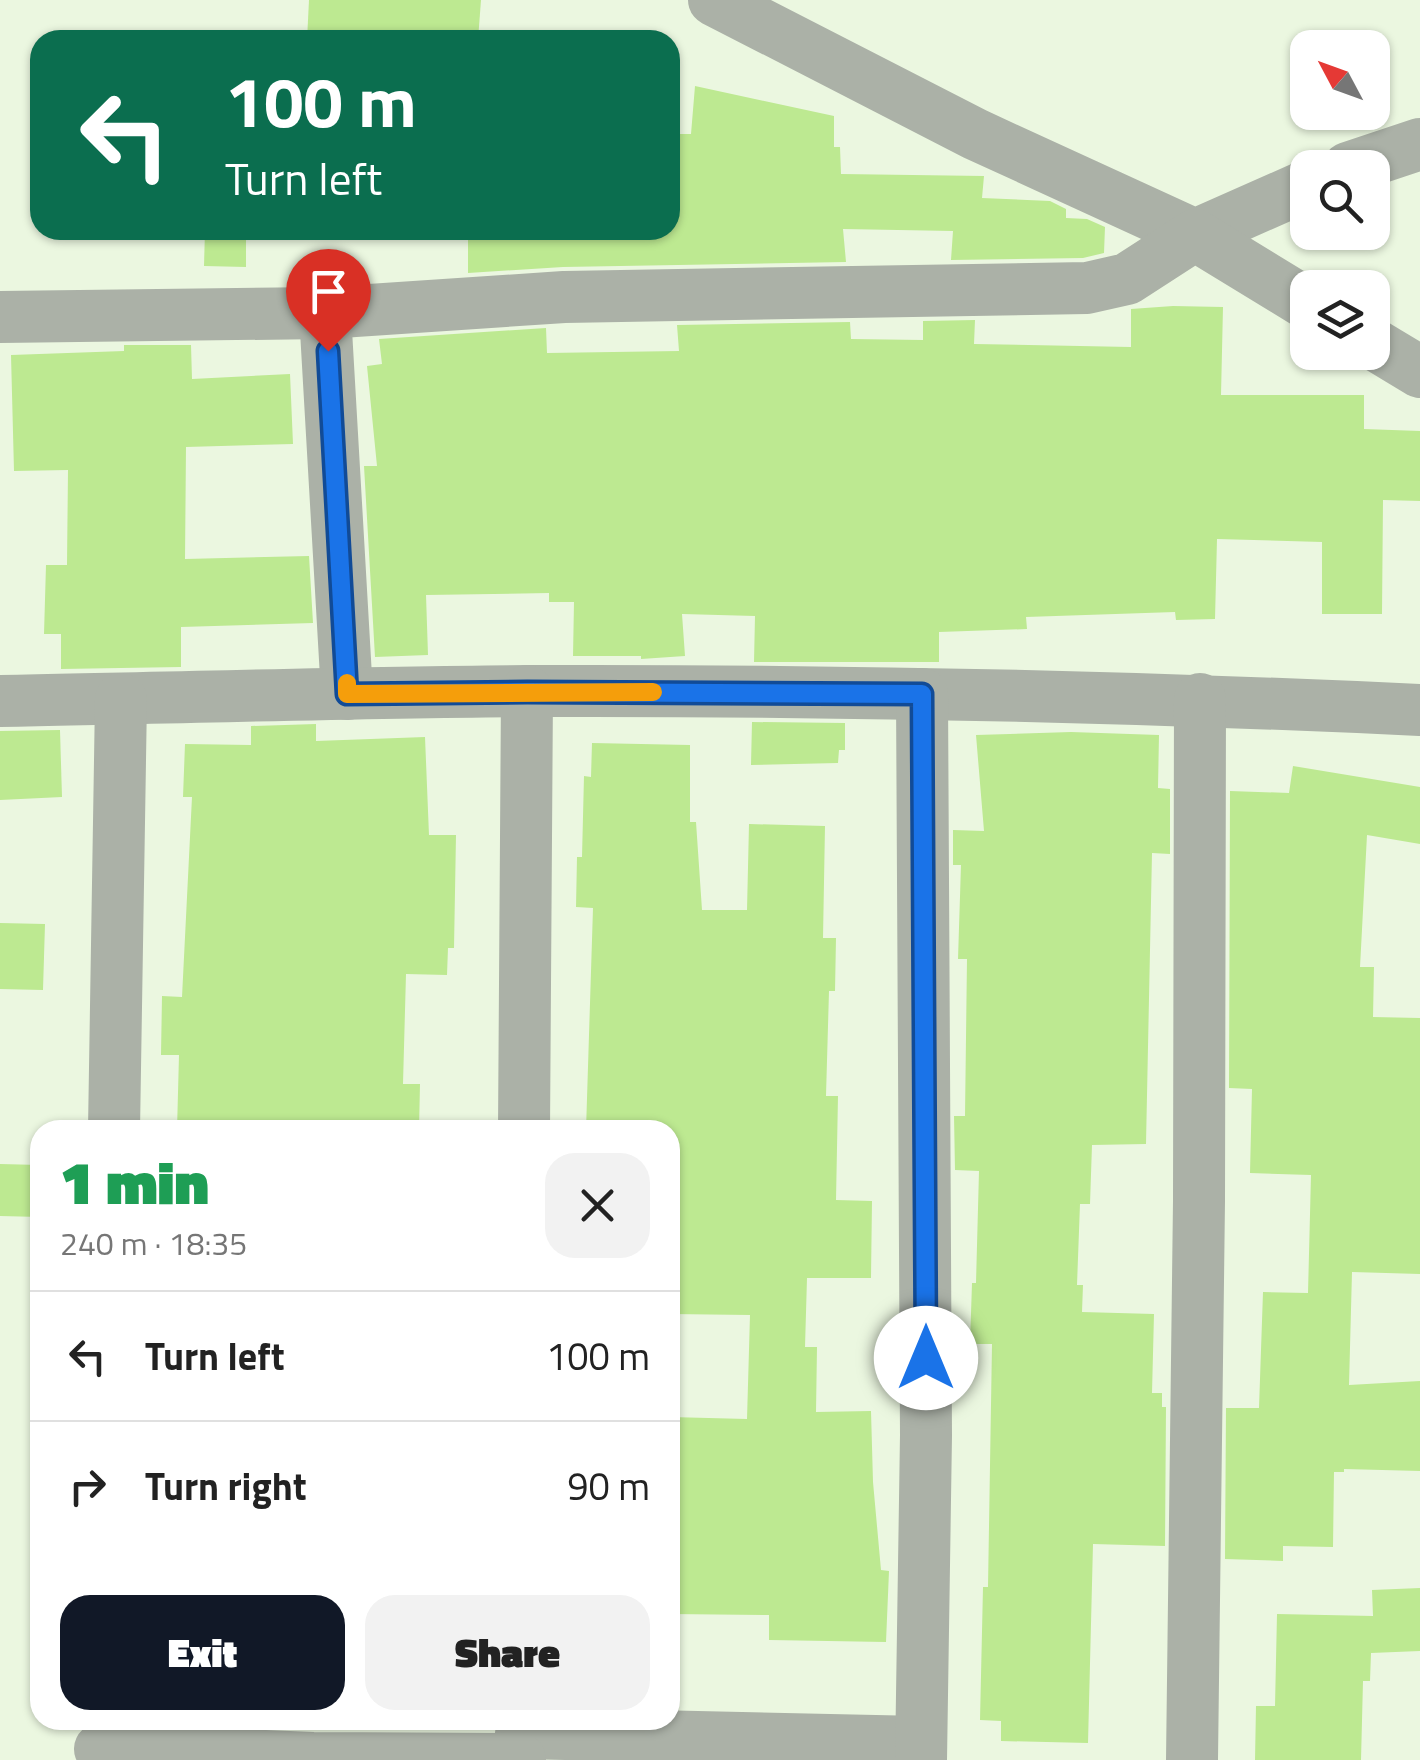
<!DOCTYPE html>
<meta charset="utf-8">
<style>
:root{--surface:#fff;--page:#f2f2f2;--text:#222;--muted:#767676;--line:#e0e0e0;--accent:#111827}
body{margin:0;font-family:"Titillium Web",sans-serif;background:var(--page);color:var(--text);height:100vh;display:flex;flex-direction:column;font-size:38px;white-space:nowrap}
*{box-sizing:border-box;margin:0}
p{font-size:32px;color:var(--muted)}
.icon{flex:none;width:55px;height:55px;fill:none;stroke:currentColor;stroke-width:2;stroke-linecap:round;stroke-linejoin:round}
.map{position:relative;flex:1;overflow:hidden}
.details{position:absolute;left:30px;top:1120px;width:650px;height:610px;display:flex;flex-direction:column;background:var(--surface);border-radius:30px;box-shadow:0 2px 8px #0004}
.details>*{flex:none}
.top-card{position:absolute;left:30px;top:30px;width:650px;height:210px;border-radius:30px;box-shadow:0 2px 8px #0004;background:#0b6e4f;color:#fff;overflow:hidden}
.needle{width:65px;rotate:311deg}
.tools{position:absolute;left:1290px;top:30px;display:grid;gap:20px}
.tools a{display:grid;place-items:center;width:100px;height:100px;border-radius:20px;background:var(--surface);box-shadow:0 2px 8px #0004;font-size:50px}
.pin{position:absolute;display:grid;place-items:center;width:85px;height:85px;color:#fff;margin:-102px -42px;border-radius:50% 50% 50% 0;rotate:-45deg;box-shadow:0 0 10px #0007}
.pin .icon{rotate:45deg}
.me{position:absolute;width:110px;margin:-55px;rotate:0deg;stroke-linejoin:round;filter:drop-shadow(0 0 8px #0008)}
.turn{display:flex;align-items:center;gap:35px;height:210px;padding:0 30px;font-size:45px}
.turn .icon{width:130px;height:130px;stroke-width:2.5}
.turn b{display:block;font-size:70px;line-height:85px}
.round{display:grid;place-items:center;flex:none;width:105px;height:105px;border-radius:30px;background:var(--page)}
.head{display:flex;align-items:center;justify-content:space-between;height:170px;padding:0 30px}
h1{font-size:60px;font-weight:800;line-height:75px;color:#1e9e55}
.primary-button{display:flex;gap:20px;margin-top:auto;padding:20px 30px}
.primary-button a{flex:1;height:115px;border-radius:30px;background:var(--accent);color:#fff;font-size:40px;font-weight:800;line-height:115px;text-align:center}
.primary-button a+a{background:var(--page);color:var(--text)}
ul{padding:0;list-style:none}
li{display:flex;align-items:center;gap:30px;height:130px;padding:0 30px;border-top:2px solid var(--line)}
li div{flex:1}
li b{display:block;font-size:38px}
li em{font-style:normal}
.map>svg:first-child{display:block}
.building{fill:#bde991}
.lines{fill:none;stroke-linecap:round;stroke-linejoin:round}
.street{stroke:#abb1a7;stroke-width:52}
.route-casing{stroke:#114b97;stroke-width:25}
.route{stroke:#1a73e8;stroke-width:18}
.slow{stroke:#f59e0b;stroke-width:18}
</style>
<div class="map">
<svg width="1420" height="1760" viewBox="0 0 1420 1760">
<rect width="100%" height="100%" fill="#ebf7e0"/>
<g class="building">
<path d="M309,0H481L478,40H307Z"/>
<path d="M695,86L834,116V147H840L841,174L984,176L982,198L1050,201L1066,209V218L1087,219L1105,227L1104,253L1083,258L951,260L953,231L843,229L846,262L563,267L468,273V230H557L558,240L635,239V230H670V134H691Z"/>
<path d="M205,230H246V267L204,266Z"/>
<path d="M1173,306L1223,307L1221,395H1364V429L1420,431V501L1383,500L1382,614H1322V542L1217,539L1215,619L1176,620L1175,612L1026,617L1027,629L939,632V662H754L755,616L682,614L685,656L641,659V656H573L574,602H549V593L426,595L428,655L375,657L364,466H377L367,366L382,364L379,339L546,328L547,353L679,351L677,325L850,322L851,339L923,340V321L975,320L974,344L1131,347V309Z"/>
<path d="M124,345H191L192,379L290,374L293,444L186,447L185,559L309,556L313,623L181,627V667L61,669V634H44L46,565H67L68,470L14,471L11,355L124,351Z"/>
<path d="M752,722L845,723V750H839L838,763L751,765Z"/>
<path d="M316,724V741L425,737L429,835H456L454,948H448L447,975L406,974L403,1084H420L419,1130H177L179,1055H161L162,996L182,997L192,797H183L185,744L251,745V726Z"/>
<path d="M60,730L62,797L0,800V731Z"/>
<path d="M1071,732L1159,735L1158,788L1170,789V854L1152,853L1146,1144L1092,1145L1090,1204H1080L1077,1285H1083L1082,1312L1154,1314L1152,1393H1162V1407H1166L1165,1546L1093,1544L1088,1743L1001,1741V1721L980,1720L983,1587H988L992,1344H970L972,1283H976L979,1171L955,1170L954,1116H965L967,959H958L961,865H953V830L984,831L976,735Z"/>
<path d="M592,743L690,745V822H696L702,910H747L749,824L825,826L823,938H836L835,991H829L826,1096H838L836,1200L872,1201L871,1278H807L805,1347H817L816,1412L871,1411L873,1482L881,1570L889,1571L886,1642L769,1640V1615L670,1614V1417L747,1419L750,1315L670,1314V1130H586L593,908L576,907L577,857H582L584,776L591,777Z"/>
<path d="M1293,766L1420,787V844L1367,835L1360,967H1374L1373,1017L1420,1018V1274L1352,1272L1349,1385L1420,1381V1471L1344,1469V1472H1334L1333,1547L1283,1546V1561L1225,1559L1226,1408H1259L1263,1292L1308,1293L1311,1175L1250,1173L1252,1089L1229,1088L1230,791L1289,793Z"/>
<path d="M0,923L45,924L43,990L0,989Z"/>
<path d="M0,1164L40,1165V1217L0,1216Z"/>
<path d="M1420,1588V1651L1371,1653L1370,1681H1363L1361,1760H1255L1256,1706H1275L1277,1614L1373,1616L1372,1590Z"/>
</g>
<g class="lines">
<g class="street">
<path d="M714,0L975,134L1195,235L1308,185"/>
<path d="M1348,168L1420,144"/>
<path d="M325,313L347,694"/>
<path d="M0,317L325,313L564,297L1087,288L1127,279L1195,235L1308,304"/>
<path d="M1372,343L1420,372"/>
<path d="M0,701C176,698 353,692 529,691C826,690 1123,696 1420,710"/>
<path d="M114,1130L121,699"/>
<path d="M524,1130L527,691"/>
<path d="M521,1733L921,1742"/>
<path d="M100,1749L313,1758L520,1759"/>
<path d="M921,1760L926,1435L922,694"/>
<path d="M1192,1760L1199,1201L1200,699"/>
</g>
</g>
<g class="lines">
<defs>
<path id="route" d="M328,351L347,694L527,692L922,694L926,1358"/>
</defs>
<use href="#route" class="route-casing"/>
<use href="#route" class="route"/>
<path class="slow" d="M347,683V694L653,692"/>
</g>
</svg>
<div class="tools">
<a><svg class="needle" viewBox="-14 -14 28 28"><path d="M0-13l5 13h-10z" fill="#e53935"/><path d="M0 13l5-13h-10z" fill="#767676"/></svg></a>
<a><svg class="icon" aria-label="search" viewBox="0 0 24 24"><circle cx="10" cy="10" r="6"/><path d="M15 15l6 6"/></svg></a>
<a><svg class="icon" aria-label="layers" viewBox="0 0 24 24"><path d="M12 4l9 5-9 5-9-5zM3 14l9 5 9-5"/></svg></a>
</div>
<div class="pin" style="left:328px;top:351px;background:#d93025"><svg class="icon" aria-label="arrive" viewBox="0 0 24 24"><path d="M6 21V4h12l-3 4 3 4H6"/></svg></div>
<svg class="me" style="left:926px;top:1358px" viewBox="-20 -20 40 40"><circle r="19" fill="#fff"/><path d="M0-13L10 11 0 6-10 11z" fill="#1a73e8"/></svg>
<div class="top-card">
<div class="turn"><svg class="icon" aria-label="left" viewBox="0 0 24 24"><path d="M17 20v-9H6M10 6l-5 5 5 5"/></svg><div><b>100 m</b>Turn left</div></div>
</div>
<section class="details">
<div class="head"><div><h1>1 min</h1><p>240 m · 18:35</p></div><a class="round"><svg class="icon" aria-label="close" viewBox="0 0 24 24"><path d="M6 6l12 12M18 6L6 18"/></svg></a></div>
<ul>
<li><svg class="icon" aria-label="left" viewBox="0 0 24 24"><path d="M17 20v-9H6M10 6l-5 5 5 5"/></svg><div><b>Turn left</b></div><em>100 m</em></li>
<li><svg class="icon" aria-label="right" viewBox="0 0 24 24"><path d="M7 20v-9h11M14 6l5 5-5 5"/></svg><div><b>Turn right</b></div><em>90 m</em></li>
</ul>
<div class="primary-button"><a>Exit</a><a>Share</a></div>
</section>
</div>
